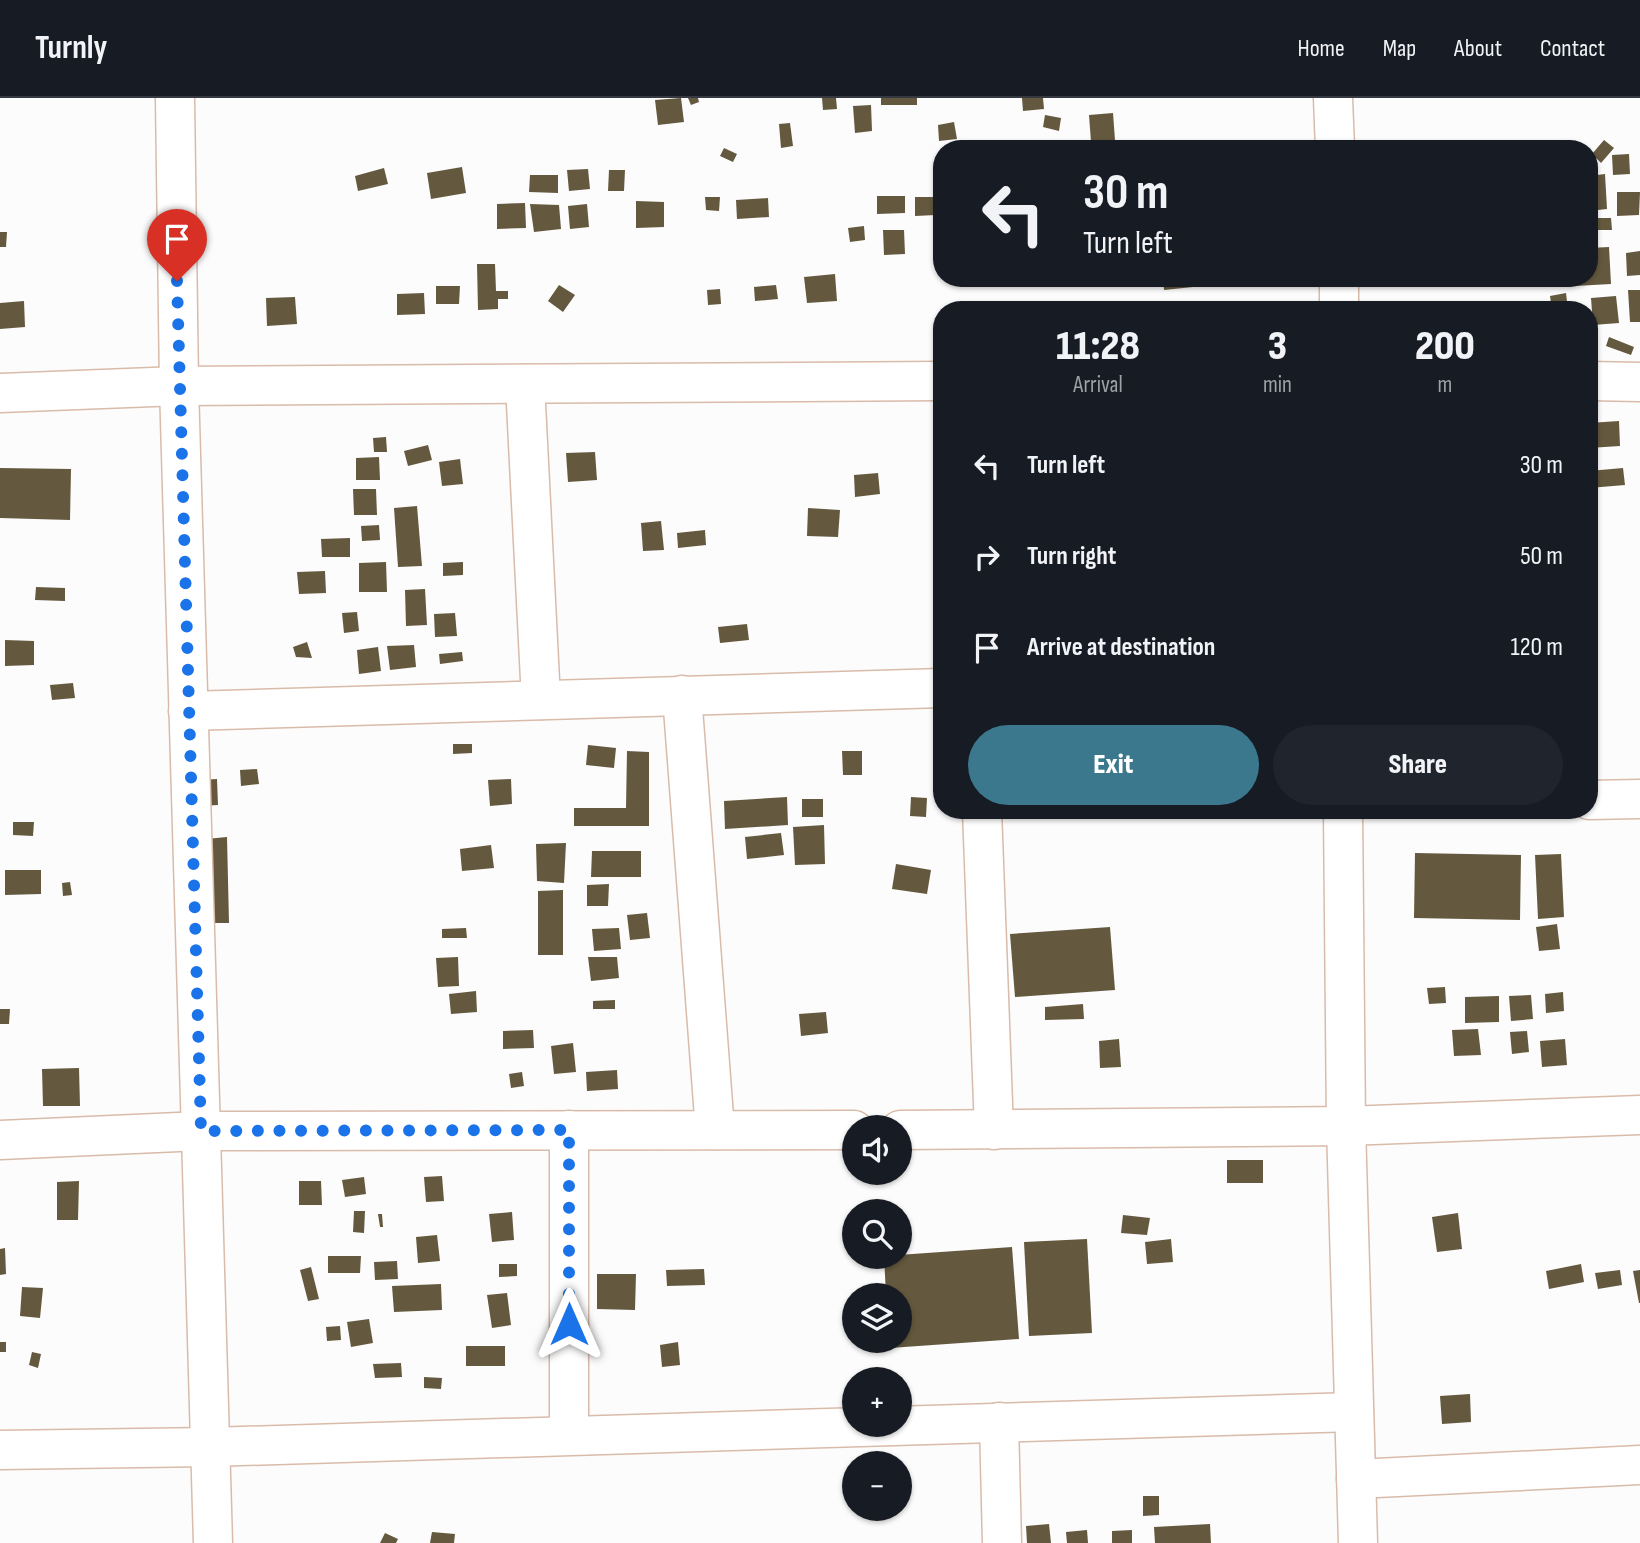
<!DOCTYPE html>
<meta charset="utf-8">
<style>
:root{--surface:#171b24;--page:#20242c;--text:#f1f3f6;--muted:#9ea1a6;--line:#363941;--accent:#3b788e}
body{margin:0;font-family:"Sofia Sans Condensed",sans-serif;background:var(--page);color:var(--text);height:100vh;display:flex;flex-direction:column;font-size:26px;white-space:nowrap}
*{box-sizing:border-box;margin:0}
p{font-size:23px;color:var(--muted)}
.icon{flex:none;width:38px;height:38px;fill:none;stroke:currentColor;stroke-width:2;stroke-linecap:round;stroke-linejoin:round}
.map{position:relative;flex:1;overflow:hidden}
.panel{position:absolute;left:933px;top:203px;width:665px;height:518px;display:flex;flex-direction:column;background:var(--surface);border-radius:28px;box-shadow:0 2px 5px #0004}
.panel>*{flex:none}
.guide{position:absolute;left:933px;top:42px;width:665px;height:147px;border-radius:28px;box-shadow:0 2px 5px #0004;background:#171b24;color:var(--text);overflow:hidden}
.controls{position:absolute;left:842px;top:1017px;display:grid;gap:14px}
.controls a{display:grid;place-items:center;width:70px;height:70px;border-radius:50%;background:var(--surface);box-shadow:0 2px 5px #0004;font-size:35px}
.pin{position:absolute;display:grid;place-items:center;width:60px;height:60px;color:#fff;margin:-72px -30px;border-radius:50% 50% 50% 0;rotate:-45deg;box-shadow:0 0 7px #0007}
.pin .icon{rotate:45deg}
.me{position:absolute;width:77px;margin:-38px;rotate:0deg;stroke-linejoin:round;filter:drop-shadow(0 0 5px #0008)}
.turn{display:flex;align-items:center;gap:24px;height:147px;padding:0 35px;font-size:32px}
.turn .icon{width:91px;height:91px;stroke-width:2.5}
.turn b{display:block;font-size:49px;line-height:60px}
.eta{display:flex;justify-content:space-evenly;align-items:center;height:119px;text-align:center}
.eta b{font-size:42px;font-weight:800;line-height:49px}
.action{display:flex;gap:14px;margin-top:auto;padding:14px 35px}
.action a{flex:1;height:80px;border-radius:42px;background:var(--accent);color:#fff;font-size:28px;font-weight:800;line-height:80px;text-align:center}
.action a+a{background:var(--page);color:var(--text)}
ul{padding:0;list-style:none}
li{display:flex;align-items:center;gap:21px;height:91px;padding:0 35px}
li div{flex:1}
li b{display:block;font-size:26px}
li em{font-style:normal}
header{display:flex;align-items:center;gap:42px;box-sizing:border-box;height:98px;padding:0 35px;background:var(--surface);border-bottom:2px solid var(--line)}
header strong{font-size:33px}
nav{display:flex;gap:38px;margin-inline-start:auto;font-size:24px}
.map>svg:first-child{display:block}
.building{fill:#64593e}
.lines{fill:none;stroke-linecap:round;stroke-linejoin:round}
.minor-casing{stroke:#d9bba9;stroke-width:41}
.minor{stroke:#fff;stroke-width:38}
.route{stroke:#1a73e8;stroke-width:12;stroke-dasharray:0 21.6}
</style>
<header>
<strong>Turnly</strong>
<nav><a>Home</a><a>Map</a><a>About</a><a>Contact</a></nav>
</header>
<div class="map">
<svg width="1640" height="1445" viewBox="0 0 1640 1445">
<rect width="100%" height="100%" fill="#fcfcfc"/>
<g class="building">
<path d="M681,0L684,24L658,27L655,2Z"/>
<path d="M688,0H698L699,4L691,7Z"/>
<path d="M822,0H836L837,11L823,12Z"/>
<rect x="881" y="0" width="36" height="7"/>
<path d="M1022,0H1043L1044,11L1023,13Z"/>
<path d="M871,7L872,33L855,35L853,8Z"/>
<path d="M1113,15L1115,42L1091,44L1089,17Z"/>
<path d="M1045,17L1061,20L1059,33L1043,29Z"/>
<path d="M954,24L957,41L939,43L938,27Z"/>
<path d="M790,25L793,48L781,50L779,26Z"/>
<path d="M1604,42L1614,50L1601,65L1592,56Z"/>
<path d="M724,50L737,56L733,64L720,58Z"/>
<path d="M1629,56L1630,76L1613,77L1612,57Z"/>
<path d="M462,69L466,95L431,101L427,75Z"/>
<path d="M384,70L388,86L358,93L355,78Z"/>
<path d="M588,71L590,91L569,93L567,72Z"/>
<path d="M609,72H625L624,93H608Z"/>
<path d="M1605,76L1607,111L1589,113V78Z"/>
<path d="M530,77H558V95L529,94Z"/>
<path d="M1617,94H1640L1639,117L1617,118Z"/>
<path d="M877,98H905V115L877,116Z"/>
<path d="M705,99H720L719,113L706,112Z"/>
<path d="M915,99H936V117L915,118Z"/>
<path d="M768,100L769,119L737,121L736,102Z"/>
<path d="M636,103L664,104V129L636,130Z"/>
<path d="M525,105L526,130L497,131V106Z"/>
<path d="M530,106L559,107L561,131L534,134Z"/>
<path d="M587,106L589,129L570,131L568,108Z"/>
<path d="M1589,120H1611L1612,132H1589Z"/>
<path d="M864,128L865,142L850,144L848,130Z"/>
<path d="M883,132H904L905,156L884,157Z"/>
<path d="M0,134H7L6,149H0Z"/>
<path d="M1609,149L1611,186L1557,189L1556,180H1589V150Z"/>
<path d="M1640,153V177L1627,178L1626,155Z"/>
<path d="M477,166H495L496,193H508V201H498V211L478,212Z"/>
<path d="M835,176L837,203L807,205L804,179Z"/>
<path d="M1163,180H1192L1193,189L1164,192Z"/>
<path d="M559,187L575,197L563,214L548,203Z"/>
<path d="M776,187L778,201L755,203L754,189Z"/>
<path d="M436,188H460L459,206H436Z"/>
<path d="M720,191L721,206L708,207L707,192Z"/>
<path d="M1628,192H1640V224H1630Z"/>
<path d="M424,195L425,216L397,217V196Z"/>
<path d="M1566,195L1568,212H1552L1550,198Z"/>
<path d="M1616,198L1619,225L1593,227L1591,200Z"/>
<path d="M295,199L297,226L267,228L266,200Z"/>
<path d="M24,203L25,229L0,231V205Z"/>
<path d="M1609,239L1634,249L1631,257L1606,248Z"/>
<path d="M1619,323L1620,348L1589,350V325Z"/>
<path d="M386,339L387,354H374L373,340Z"/>
<path d="M428,347L432,362L408,368L404,353Z"/>
<path d="M595,354L597,382L568,384L566,355Z"/>
<path d="M379,359L380,382H356V360Z"/>
<path d="M460,361L463,386L442,388L439,364Z"/>
<path d="M0,370L71,371L70,422L0,420Z"/>
<path d="M1623,370L1625,387L1589,390V373Z"/>
<path d="M878,375L880,396L855,399L854,377Z"/>
<path d="M353,391H376L377,417H354Z"/>
<path d="M417,408L422,468L398,469L394,410Z"/>
<path d="M808,410L840,412L838,439L807,438Z"/>
<path d="M661,423L664,452L643,453L641,425Z"/>
<path d="M379,427L380,442L362,443L361,428Z"/>
<path d="M705,432L706,447L678,450L677,435Z"/>
<path d="M350,440V459H322L321,441Z"/>
<path d="M386,464L387,494H359V465Z"/>
<path d="M463,464V477L443,478V465Z"/>
<path d="M325,473L326,495L299,496L297,474Z"/>
<path d="M36,489L65,490V503L35,502Z"/>
<path d="M425,491L427,527L406,528L405,492Z"/>
<path d="M357,514L359,533L344,535L342,515Z"/>
<path d="M455,515L457,538L435,539L434,516Z"/>
<path d="M747,526L749,542L720,545L718,529Z"/>
<path d="M5,542L34,543V567L5,568Z"/>
<path d="M307,544L312,560L296,559L293,549Z"/>
<path d="M414,547L416,569L390,572L387,548Z"/>
<path d="M378,549L381,573L359,576L357,552Z"/>
<path d="M462,554L463,563L440,566L439,556Z"/>
<path d="M73,585L75,600L52,602L50,587Z"/>
<path d="M453,646H472V655L453,656Z"/>
<path d="M588,647L616,650L614,670L586,667Z"/>
<path d="M627,653L649,654V728H574V710H626Z"/>
<path d="M842,653H862V677H843Z"/>
<path d="M257,671L259,686L241,688L240,672Z"/>
<path d="M217,681L218,707L201,708L200,682Z"/>
<path d="M511,681L512,706L490,708L488,682Z"/>
<path d="M787,699L788,727L725,731L724,703Z"/>
<path d="M911,699L927,700L926,719L910,718Z"/>
<rect x="802" y="701" width="21" height="18"/>
<path d="M13,724H34L33,738L13,737Z"/>
<path d="M824,727L825,766L795,767L793,729Z"/>
<path d="M781,735L784,757L747,761L745,739Z"/>
<path d="M227,739L229,825H208L206,741Z"/>
<path d="M566,745L564,785L537,783L536,746Z"/>
<path d="M491,747L494,770L462,773L460,751Z"/>
<path d="M592,753H641V779H591Z"/>
<path d="M1415,755L1521,757L1520,822L1414,820Z"/>
<path d="M1561,756L1564,819L1538,821L1535,757Z"/>
<path d="M896,766L931,772L927,796L892,791Z"/>
<path d="M5,772H41V796L5,797Z"/>
<path d="M70,784L72,797L63,798L62,785Z"/>
<path d="M609,786L608,808H587V787Z"/>
<path d="M563,792V857H538V793Z"/>
<path d="M647,815L650,840L630,842L627,817Z"/>
<path d="M1557,826L1560,851L1539,853L1536,829Z"/>
<path d="M1110,829L1115,892L1015,899L1010,836Z"/>
<path d="M466,830L467,840H442V831Z"/>
<path d="M619,830L621,851L594,853L592,831Z"/>
<path d="M458,859L459,888L438,889L436,860Z"/>
<path d="M588,859H617L619,880L591,883Z"/>
<path d="M1445,889L1446,905L1429,906L1427,890Z"/>
<path d="M476,893L477,914L451,916L449,896Z"/>
<path d="M1563,894L1564,913L1546,915L1545,896Z"/>
<path d="M1531,897L1533,921L1511,923L1509,898Z"/>
<path d="M1499,898V924L1465,925V899Z"/>
<path d="M615,902V911H593V903Z"/>
<path d="M1083,906L1084,921L1045,922V909Z"/>
<path d="M0,911H10L9,926H0Z"/>
<path d="M826,914L828,935L801,938L799,916Z"/>
<path d="M1478,931L1481,957L1454,958L1452,932Z"/>
<path d="M533,932L534,950L503,951V933Z"/>
<path d="M1527,933L1529,954L1512,956L1510,934Z"/>
<path d="M1119,941L1121,969L1100,970L1099,943Z"/>
<path d="M1565,941L1567,967L1542,969L1540,943Z"/>
<path d="M573,945L576,974L554,976L551,948Z"/>
<path d="M79,970L80,1008H43L42,971Z"/>
<path d="M617,972L618,991L587,993L586,974Z"/>
<path d="M522,974L524,988L511,990L509,976Z"/>
<rect x="1227" y="1062" width="36" height="23"/>
<path d="M442,1078L444,1103L426,1104L424,1079Z"/>
<path d="M364,1079L366,1096L345,1099L342,1082Z"/>
<path d="M79,1083L78,1122H57V1084Z"/>
<path d="M299,1083H321L322,1107H299Z"/>
<path d="M354,1113H365L364,1135L353,1134Z"/>
<path d="M512,1114L514,1142L492,1144L489,1116Z"/>
<path d="M1458,1115L1462,1151L1437,1154L1432,1119Z"/>
<path d="M378,1116H382L383,1129H380Z"/>
<path d="M1123,1117L1150,1120L1147,1137L1121,1135Z"/>
<path d="M437,1137L440,1163L418,1165L416,1139Z"/>
<path d="M1087,1141L1092,1235L1029,1238L1024,1144Z"/>
<path d="M1171,1141L1173,1164L1147,1166L1145,1144Z"/>
<path d="M1012,1149L1019,1241L890,1250L889,1242H900V1197H886L884,1158Z"/>
<path d="M5,1150L6,1176L0,1177V1151Z"/>
<path d="M328,1158H361L360,1175H328Z"/>
<path d="M397,1163L398,1181L375,1182L374,1164Z"/>
<path d="M499,1166H517V1178L499,1179Z"/>
<path d="M1581,1166L1584,1184L1549,1191L1546,1173Z"/>
<path d="M311,1169L319,1201L308,1203L300,1172Z"/>
<path d="M704,1171L705,1187L667,1188L666,1172Z"/>
<path d="M1620,1172L1622,1187L1598,1191L1595,1175Z"/>
<path d="M1640,1172V1205H1639L1633,1173Z"/>
<path d="M597,1176H636L635,1212L597,1211Z"/>
<path d="M441,1186L442,1212L394,1214L392,1188Z"/>
<path d="M22,1189L43,1190L40,1220L20,1218Z"/>
<path d="M507,1195L511,1227L492,1230L487,1197Z"/>
<path d="M369,1221L373,1245L351,1249L347,1224Z"/>
<path d="M340,1228L341,1242L327,1243L326,1229Z"/>
<rect x="0" y="1244" width="6" height="10"/>
<path d="M678,1244L680,1267L662,1269L660,1247Z"/>
<rect x="466" y="1248" width="39" height="20"/>
<path d="M32,1254L41,1256L38,1270L29,1267Z"/>
<path d="M401,1265L402,1279L375,1280L373,1266Z"/>
<path d="M424,1279L442,1280L441,1291L424,1290Z"/>
<path d="M1470,1296L1471,1324L1442,1326L1440,1298Z"/>
<path d="M1143,1398H1159V1417L1143,1418Z"/>
<path d="M1049,1426L1051,1445H1027L1026,1428Z"/>
<path d="M1210,1426L1211,1445H1155L1154,1429Z"/>
<path d="M1087,1432L1088,1445H1067L1066,1434Z"/>
<path d="M1132,1432V1445H1112V1433Z"/>
<path d="M432,1434L455,1436L454,1445H430Z"/>
<path d="M385,1435L398,1441L396,1445H380Z"/>
</g>
<g class="lines">
<defs>
<g id="minor">
<path d="M175,0L179,288L213,1445"/>
<path d="M1333,0L1335,51"/>
<path d="M1339,180V212"/>
<path d="M1589,283L1640,284"/>
<path d="M525,286L541,602"/>
<path d="M0,295L179,288L942,283"/>
<path d="M682,597L715,1032"/>
<path d="M188,613L942,590"/>
<path d="M1589,702L1640,701"/>
<path d="M982,712L994,1032"/>
<path d="M1343,712L1346,1028L1358,1445"/>
<path d="M900,1032L1346,1028L1640,1017"/>
<path d="M0,1042L201,1033L854,1032"/>
<path d="M999,1324L1002,1445"/>
<path d="M569,1337V1032"/>
<path d="M0,1352L210,1349L1354,1314"/>
<path d="M1356,1381L1640,1367"/>
</g>
</defs>
<use href="#minor" class="minor-casing"/>
<use href="#minor" class="minor"/>
</g>
<g class="lines">
<path class="route" d="M177,183L201,1033L569,1032V1226"/>
</g>
</svg>
<div class="controls">
<a><svg class="icon" aria-label="sound" viewBox="0 0 24 24"><path d="M4 9h4l5-4v14l-5-4H4zM17 9q2 3 0 6"/></svg></a>
<a><svg class="icon" aria-label="search" viewBox="0 0 24 24"><circle cx="10" cy="10" r="6"/><path d="M15 15l6 6"/></svg></a>
<a><svg class="icon" aria-label="layers" viewBox="0 0 24 24"><path d="M12 4l9 5-9 5-9-5zM3 14l9 5 9-5"/></svg></a>
<a>+</a>
<a>−</a>
</div>
<div class="pin" style="left:177px;top:183px;background:#d93025"><svg class="icon" aria-label="arrive" viewBox="0 0 24 24"><path d="M6 21V4h12l-3 4 3 4H6"/></svg></div>
<svg class="me" style="left:569px;top:1226px" viewBox="-20 -20 40 40"><path d="M0-17L14 15 0 8-14 15z" fill="#1a73e8" stroke="#fff" stroke-width="4"/></svg>
<div class="guide">
<div class="turn"><svg class="icon" aria-label="left" viewBox="0 0 24 24"><path d="M17 20v-9H6M10 6l-5 5 5 5"/></svg><div><b>30 m</b>Turn left</div></div>
</div>
<section class="panel">
<div class="eta">
<div><b>11:28</b><p>Arrival</p></div>
<div><b>3</b><p>min</p></div>
<div><b>200</b><p>m</p></div>
</div>
<ul>
<li><svg class="icon" aria-label="left" viewBox="0 0 24 24"><path d="M17 20v-9H6M10 6l-5 5 5 5"/></svg><div><b>Turn left</b></div><em>30 m</em></li>
<li><svg class="icon" aria-label="right" viewBox="0 0 24 24"><path d="M7 20v-9h11M14 6l5 5-5 5"/></svg><div><b>Turn right</b></div><em>50 m</em></li>
<li><svg class="icon" aria-label="arrive" viewBox="0 0 24 24"><path d="M6 21V4h12l-3 4 3 4H6"/></svg><div><b>Arrive at destination</b></div><em>120 m</em></li>
</ul>
<div class="action"><a>Exit</a><a>Share</a></div>
</section>
</div>
